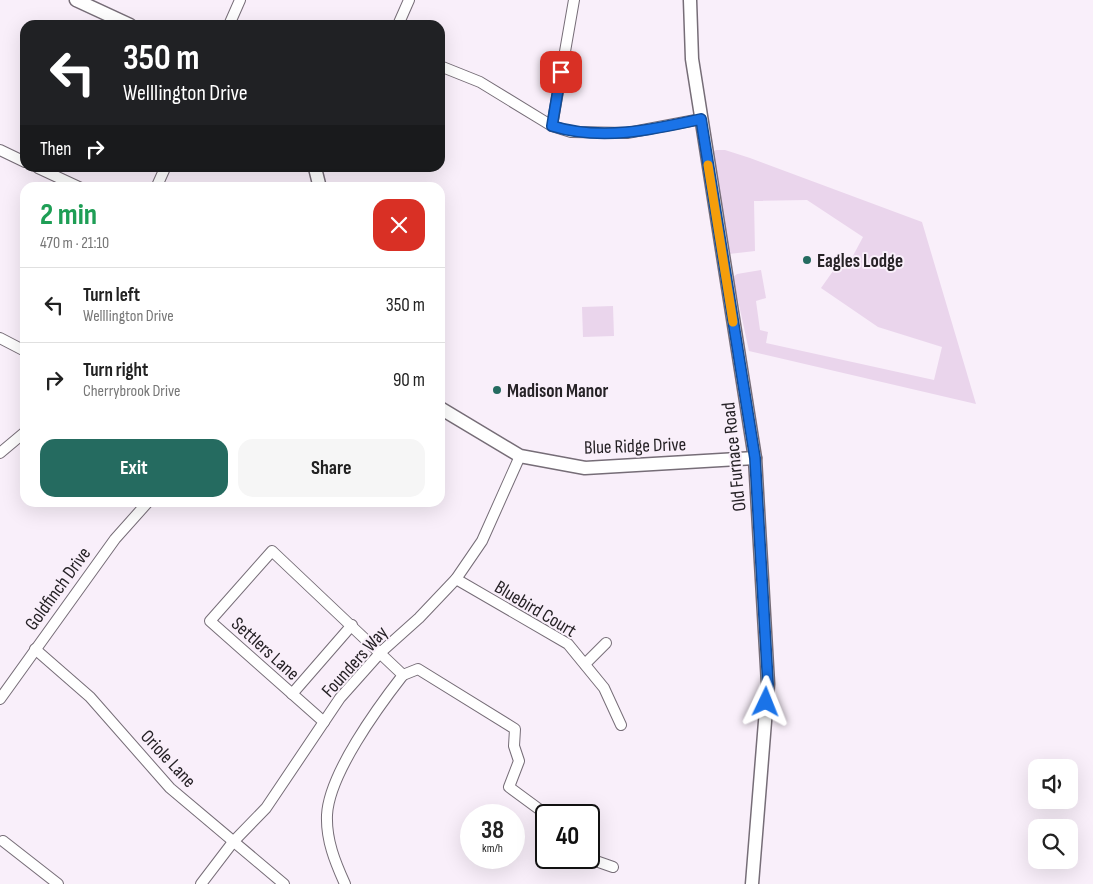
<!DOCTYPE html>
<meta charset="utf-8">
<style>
:root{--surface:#fff;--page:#f6f6f6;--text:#222;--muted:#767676;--line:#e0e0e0;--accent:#256b60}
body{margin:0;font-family:"Sofia Sans Condensed",sans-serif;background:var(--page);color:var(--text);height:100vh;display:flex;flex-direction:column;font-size:19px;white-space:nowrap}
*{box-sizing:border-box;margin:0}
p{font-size:16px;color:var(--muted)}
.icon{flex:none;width:28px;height:28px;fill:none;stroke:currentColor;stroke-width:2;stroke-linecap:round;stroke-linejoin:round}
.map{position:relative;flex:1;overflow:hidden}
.side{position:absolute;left:20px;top:182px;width:425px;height:325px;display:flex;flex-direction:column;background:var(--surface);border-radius:15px;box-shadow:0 5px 20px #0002}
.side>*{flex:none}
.hud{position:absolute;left:20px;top:20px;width:425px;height:152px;border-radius:15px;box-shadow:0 5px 20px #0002;background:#202124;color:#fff;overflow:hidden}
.fabs{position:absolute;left:1028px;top:759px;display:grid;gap:10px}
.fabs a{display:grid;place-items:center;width:50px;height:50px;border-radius:10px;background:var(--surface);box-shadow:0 5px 20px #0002;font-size:25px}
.speed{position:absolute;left:460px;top:804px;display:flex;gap:10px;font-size:25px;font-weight:700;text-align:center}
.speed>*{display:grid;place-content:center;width:65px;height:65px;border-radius:50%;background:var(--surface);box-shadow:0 5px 20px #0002;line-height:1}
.speed small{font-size:12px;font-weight:400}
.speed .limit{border:2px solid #111;border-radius:8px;background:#fff;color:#111}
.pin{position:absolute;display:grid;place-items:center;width:42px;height:42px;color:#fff;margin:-21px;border-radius:10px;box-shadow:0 2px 8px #0006}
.me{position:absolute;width:55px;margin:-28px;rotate:2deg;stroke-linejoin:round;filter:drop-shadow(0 0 4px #0008)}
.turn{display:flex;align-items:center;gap:18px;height:105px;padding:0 20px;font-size:22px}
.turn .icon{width:65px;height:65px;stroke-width:2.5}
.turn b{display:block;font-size:35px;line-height:42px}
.then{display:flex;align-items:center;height:48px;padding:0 20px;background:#0003;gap:10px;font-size:19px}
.round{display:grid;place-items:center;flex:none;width:52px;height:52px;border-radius:15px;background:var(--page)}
.overview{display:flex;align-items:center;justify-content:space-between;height:85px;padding:0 20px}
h1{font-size:30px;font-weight:700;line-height:38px;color:#1e9e55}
.action{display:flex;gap:10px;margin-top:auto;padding:10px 20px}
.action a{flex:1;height:58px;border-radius:15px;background:var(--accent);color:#fff;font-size:20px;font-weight:700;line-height:58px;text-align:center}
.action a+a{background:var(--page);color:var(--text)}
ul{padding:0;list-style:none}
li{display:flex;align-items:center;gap:15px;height:75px;padding:0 20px;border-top:1px solid var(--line)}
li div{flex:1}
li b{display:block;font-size:19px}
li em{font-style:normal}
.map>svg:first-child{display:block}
.green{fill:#ead5ec}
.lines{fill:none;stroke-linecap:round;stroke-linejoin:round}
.minor-casing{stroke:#766d77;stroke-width:12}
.tertiary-casing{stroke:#766d77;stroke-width:15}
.minor{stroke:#fff;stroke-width:10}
.tertiary{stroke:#fff;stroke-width:12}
.route-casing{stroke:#114b97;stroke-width:12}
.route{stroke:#1a73e8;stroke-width:9}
.slow{stroke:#f59e0b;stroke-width:9}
.poi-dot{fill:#256b60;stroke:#f9effa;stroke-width:2}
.labels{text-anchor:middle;stroke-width:4;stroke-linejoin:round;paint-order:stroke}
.poi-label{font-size:19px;font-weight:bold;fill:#262226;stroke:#f9effa;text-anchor:start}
.street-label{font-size:19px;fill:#262226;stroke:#f9effa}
</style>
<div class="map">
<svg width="1093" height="884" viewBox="0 0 1093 884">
<rect width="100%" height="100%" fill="#f9effa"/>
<g class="green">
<path d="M716,150H725L750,158L922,222L976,404L749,351L733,277L737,274L761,270L766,298L756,301L760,330L768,332L766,343L934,380L942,347L878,327L821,288L838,264L846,269L863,237L807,200L754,201L755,251L729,254L708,153Z"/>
<path d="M613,306L614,336L583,337L582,307Z"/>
</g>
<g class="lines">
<defs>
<g id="minor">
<path d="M229,25L240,0"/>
<path d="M398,25L409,0"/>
<path d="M440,66L480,82L552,126L571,132L627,133L701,119"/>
<path d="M552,126L574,0"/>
<path d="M0,150L25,162"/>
<path d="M38,168L81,188"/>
<path d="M156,188L165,168"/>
<path d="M0,338L25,351"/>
<path d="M0,453L25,432"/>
<path d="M456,579L568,644L604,688L621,725"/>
<path d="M35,649L90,697L170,788L284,884"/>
<path d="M585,664L606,643"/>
<path d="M292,694L352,625"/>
<path d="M0,699L115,539L148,502"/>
<path d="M324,722L210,621L272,551L403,675L418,669L515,729L514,746L519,761L509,787L547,815"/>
<path d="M3,841L58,884"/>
<path d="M589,856L593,860L613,867"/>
<path d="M201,884L233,842L266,808L340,698L381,652L419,618L456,579L482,541L520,456"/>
<path d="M345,884C335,862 326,840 327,815C329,774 378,707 403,675"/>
</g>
<g id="tertiary">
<path d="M76,0L130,25"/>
<path d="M690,0L692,59L755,458L768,684L752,884"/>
<path d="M315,168L320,188"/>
<path d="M440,408L520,456L585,468L755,458"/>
</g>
</defs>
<use href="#minor" class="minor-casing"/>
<use href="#tertiary" class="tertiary-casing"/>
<use href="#minor" class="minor"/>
<use href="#tertiary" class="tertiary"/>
</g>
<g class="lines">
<defs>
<path id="route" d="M561,72L552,126C601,141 652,130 701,119L755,458L768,684L766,702"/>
</defs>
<use href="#route" class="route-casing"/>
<use href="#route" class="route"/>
<path class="slow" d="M708,165L733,322"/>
</g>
<g class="poi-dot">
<circle cx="807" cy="260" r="5"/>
<circle cx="497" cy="390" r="5"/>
</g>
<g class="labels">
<g class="poi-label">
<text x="817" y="267">Eagles Lodge</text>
<text x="507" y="397">Madison Manor</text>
</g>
<g class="street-label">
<text transform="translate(635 445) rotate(-2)" y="7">Blue Ridge Drive</text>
<text transform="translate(733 457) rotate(-96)" y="7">Old Furnace Road</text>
<text transform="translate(57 588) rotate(-54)" y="7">Goldfinch Drive</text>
<text transform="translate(536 608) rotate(31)" y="7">Bluebird Court</text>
<text transform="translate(266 648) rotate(42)" y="7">Settlers Lane</text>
<text transform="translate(354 661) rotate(-48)" y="7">Founders Way</text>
<text transform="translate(169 758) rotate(47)" y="7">Oriole Lane</text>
</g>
</g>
</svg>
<div class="fabs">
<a><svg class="icon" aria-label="sound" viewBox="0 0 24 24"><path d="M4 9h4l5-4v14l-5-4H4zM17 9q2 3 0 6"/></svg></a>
<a><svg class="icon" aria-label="search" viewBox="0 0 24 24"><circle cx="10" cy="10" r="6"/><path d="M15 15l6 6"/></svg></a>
</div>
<div class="speed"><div>38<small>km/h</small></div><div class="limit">40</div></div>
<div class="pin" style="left:561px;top:72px;background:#d93025"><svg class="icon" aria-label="arrive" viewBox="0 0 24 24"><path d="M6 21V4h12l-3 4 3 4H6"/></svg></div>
<svg class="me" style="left:766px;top:702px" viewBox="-20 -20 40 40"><path d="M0-17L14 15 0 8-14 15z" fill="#1a73e8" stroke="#fff" stroke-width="4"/></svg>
<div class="hud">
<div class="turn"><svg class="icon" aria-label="left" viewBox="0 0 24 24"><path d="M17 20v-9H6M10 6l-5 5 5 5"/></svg><div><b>350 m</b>Welllington Drive</div></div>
<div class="then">Then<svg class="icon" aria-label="right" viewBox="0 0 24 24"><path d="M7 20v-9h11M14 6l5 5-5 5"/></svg></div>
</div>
<section class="side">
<div class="overview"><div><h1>2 min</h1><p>470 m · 21:10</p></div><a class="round" style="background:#d93025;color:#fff"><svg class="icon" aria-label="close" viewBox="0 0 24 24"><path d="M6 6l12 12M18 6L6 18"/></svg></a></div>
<ul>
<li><svg class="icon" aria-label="left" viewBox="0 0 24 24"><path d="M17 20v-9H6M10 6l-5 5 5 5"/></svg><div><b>Turn left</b><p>Welllington Drive</p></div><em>350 m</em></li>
<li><svg class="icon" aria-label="right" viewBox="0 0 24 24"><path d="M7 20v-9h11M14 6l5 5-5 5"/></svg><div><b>Turn right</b><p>Cherrybrook Drive</p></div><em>90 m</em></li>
</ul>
<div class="action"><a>Exit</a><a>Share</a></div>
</section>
</div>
